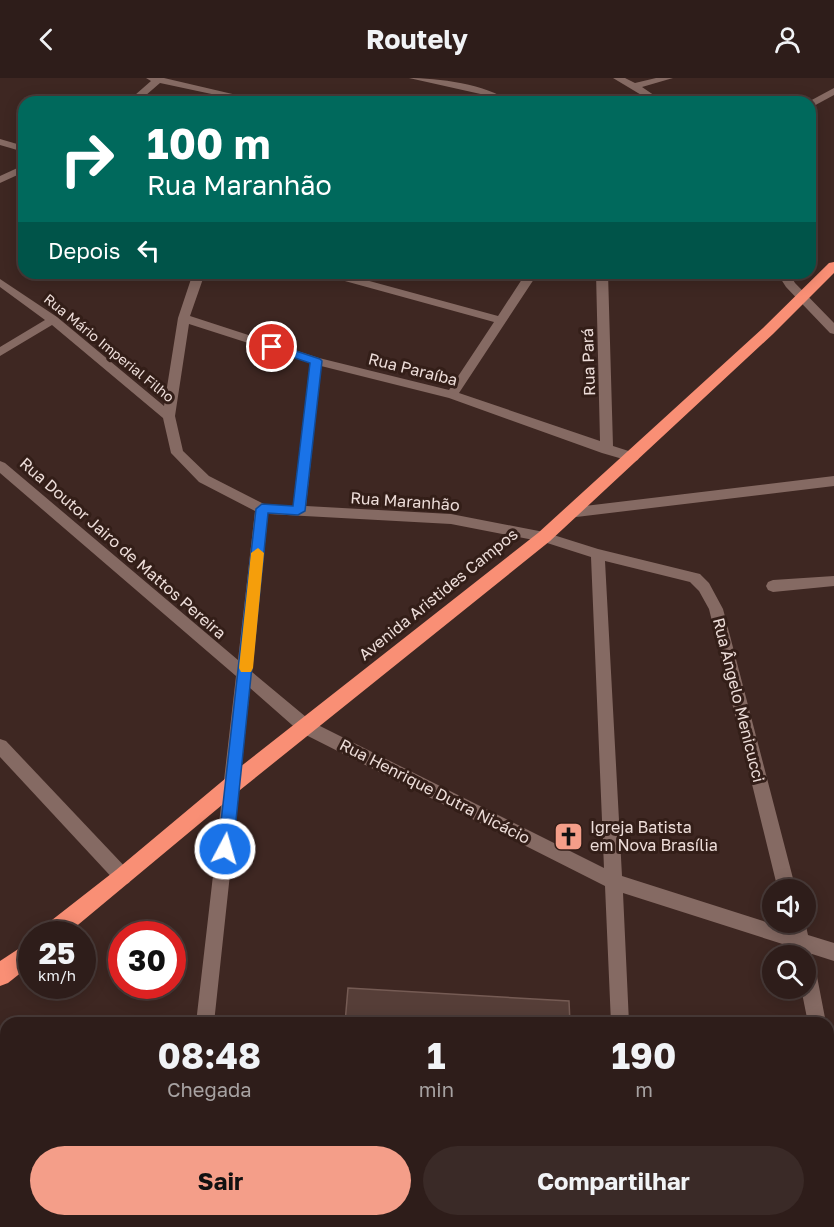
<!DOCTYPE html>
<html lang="pt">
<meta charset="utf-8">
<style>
:root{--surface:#2e1d1a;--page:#3a2a27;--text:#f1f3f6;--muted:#a7a2a2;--line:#493b39;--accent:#f49e89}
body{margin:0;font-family:"Golos Text",sans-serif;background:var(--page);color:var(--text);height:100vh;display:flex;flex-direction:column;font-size:22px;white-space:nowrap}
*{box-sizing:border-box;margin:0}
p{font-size:20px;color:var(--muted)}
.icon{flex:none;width:33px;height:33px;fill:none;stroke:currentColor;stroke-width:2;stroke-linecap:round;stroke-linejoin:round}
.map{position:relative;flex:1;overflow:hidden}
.side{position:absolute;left:0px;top:939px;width:834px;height:210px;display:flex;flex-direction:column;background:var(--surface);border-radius:18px 18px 0 0;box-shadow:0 3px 15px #0003,0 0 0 2px var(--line)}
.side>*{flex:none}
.top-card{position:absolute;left:18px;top:18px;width:798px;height:183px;border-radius:18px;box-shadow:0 3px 15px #0003,0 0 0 2px var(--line);background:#00695c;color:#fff;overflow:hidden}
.fabs{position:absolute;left:762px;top:801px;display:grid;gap:12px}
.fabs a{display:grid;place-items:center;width:54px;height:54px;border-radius:50%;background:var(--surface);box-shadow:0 3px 15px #0003,0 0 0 2px var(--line);font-size:30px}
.speed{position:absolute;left:18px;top:843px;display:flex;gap:12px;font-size:30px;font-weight:700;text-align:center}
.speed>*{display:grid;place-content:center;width:78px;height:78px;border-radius:50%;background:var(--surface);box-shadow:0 3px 15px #0003,0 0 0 2px var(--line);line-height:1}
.speed small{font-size:15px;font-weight:400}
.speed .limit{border:9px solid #d22;background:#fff;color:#111}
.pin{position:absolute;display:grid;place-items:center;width:51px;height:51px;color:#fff;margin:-26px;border:3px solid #fff;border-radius:50%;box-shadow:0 2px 6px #0007}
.me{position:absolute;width:66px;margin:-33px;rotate:6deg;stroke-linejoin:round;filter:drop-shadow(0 0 4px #0008)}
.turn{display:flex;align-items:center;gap:21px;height:126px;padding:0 30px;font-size:27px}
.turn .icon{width:78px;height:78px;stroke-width:2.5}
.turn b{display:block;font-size:42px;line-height:51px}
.then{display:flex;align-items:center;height:57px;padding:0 30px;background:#0003;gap:12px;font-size:22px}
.eta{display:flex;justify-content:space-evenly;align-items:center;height:102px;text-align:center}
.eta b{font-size:36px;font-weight:700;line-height:42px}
.button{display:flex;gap:12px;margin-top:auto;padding:12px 30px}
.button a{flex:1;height:69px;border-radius:36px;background:var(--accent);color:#111;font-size:24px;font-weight:700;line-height:69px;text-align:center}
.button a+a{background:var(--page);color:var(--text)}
header{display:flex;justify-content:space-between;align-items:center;height:78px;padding:0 30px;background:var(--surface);font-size:27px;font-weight:700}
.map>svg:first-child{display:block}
.building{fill:#563e38;stroke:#755b54;stroke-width:1.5}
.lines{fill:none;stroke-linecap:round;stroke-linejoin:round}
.minor{fill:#856a63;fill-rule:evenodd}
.highway{fill:#f98f75;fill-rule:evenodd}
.route{fill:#1a73e8;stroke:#114b97;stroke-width:1.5}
.slow{fill:#f59e0b}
.labels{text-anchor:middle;stroke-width:6;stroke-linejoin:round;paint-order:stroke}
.far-street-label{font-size:14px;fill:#edddd9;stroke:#331e18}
.street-label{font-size:16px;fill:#edddd9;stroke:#331e18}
.poi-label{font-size:16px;fill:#edddd9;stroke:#331e18;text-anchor:start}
</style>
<header><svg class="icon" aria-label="back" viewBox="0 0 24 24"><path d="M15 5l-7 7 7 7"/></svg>Routely<svg class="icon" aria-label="person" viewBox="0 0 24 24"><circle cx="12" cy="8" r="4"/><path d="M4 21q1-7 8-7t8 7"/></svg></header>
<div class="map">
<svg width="834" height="1149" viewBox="0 0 834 1149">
<rect width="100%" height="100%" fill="#3e2722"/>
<g class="building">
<path d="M348,910L569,923L570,945H345Z"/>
<rect x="326" y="1143" width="252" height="6"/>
</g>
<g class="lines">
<g class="minor">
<path d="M146,0H164L267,24H249L160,5L138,24H127L151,3Z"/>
<path d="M409,0C436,0 489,6 509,24H497L485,17Z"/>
<path d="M613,0H625L635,5L656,0H673L642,9L664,24H653Z"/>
<path d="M834,10V17L810,30L808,24Z"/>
<path d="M0,61L24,68V74L0,67Z"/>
<path d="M24,87V94L0,105V98Z"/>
<path d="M193,195H205L190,238L319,280L449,312L494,244L323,197L321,195H340L498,238L526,195H538L459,315L600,363L596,195H608L613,368L638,376L639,379L638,382L633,384L602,375L449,320L321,288L306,428L451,436L544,454L598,471L700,496L709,505L723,531L796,812H778L709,531L699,513L690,504L605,483L622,798L788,851L787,844H805L808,857L834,865V883L812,876L811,881L815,888L826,945H808L801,910H806V878H794L792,869L623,815L629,945H611L605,808L300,654L250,610L214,945H196L236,598L0,395V383L5,385L238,582L255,433L199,404L171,375L163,340L52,247L0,278V269L45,242L0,209V201L57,239L164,328L178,240ZM189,246L310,285L293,428L264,426L209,398L183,373L175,338ZM268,436L451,446L544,464L591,479L604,790L312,644L252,594Z"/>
<path d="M777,195H789L795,205L834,245V256L830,255L786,209Z"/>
<path d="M834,398V408L568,440L561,435L568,430Z"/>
<path d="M834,498V508L773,514L768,512L766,508L768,504L773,502Z"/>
<path d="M0,661L6,663L129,793L132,799L129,805L123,807L117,805L0,679Z"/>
<path d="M828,988L834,991V1037L828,1034Z"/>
<path d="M0,1113L6,1115V1140L0,1138Z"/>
<path d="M7,1143H30L32,1149H9Z"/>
<path d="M173,1143H193L192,1149H172Z"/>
<rect x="618" y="1143" width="20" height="6"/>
</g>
<g class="highway">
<path d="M834,184V195L773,256L550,463L240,712L67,856H40L43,849L116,792L226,700L538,455L763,250L829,185Z"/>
<path d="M32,862V886L8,905L0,908V883Z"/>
</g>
</g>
<path class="route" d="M272,265L320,281L322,283L305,433L298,437L268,435L233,771L231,776L225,778L220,776L218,771L256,431L262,426L293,428L310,285L268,271L267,269Z"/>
<path class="slow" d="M258,470L264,475L253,590L251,594H241L239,590L251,475Z"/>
<defs>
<symbol id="church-square" viewBox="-11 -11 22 22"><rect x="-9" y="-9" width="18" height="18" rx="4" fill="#f49e89" stroke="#331e18"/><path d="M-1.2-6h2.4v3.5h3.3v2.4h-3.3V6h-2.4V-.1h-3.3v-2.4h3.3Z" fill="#111"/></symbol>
</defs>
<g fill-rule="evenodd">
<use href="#church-square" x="552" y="742" width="33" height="33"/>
</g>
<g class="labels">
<g class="far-street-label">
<text transform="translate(109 270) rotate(39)" y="5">Rua Mário Imperial Filho</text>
</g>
<g class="street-label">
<text transform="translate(588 284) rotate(-92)" y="6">Rua Pará</text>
<text transform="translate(413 291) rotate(14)" y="6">Rua Paraíba</text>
<text transform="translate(405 423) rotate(4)" y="6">Rua Maranhão</text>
<text transform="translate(123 470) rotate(41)" y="6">Rua Doutor Jairo de Mattos Pereira</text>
<text transform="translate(438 516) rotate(-39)" y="6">Avenida Aristides Campos</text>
<text transform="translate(739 622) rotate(76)" y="6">Rua Ângelo Menicucci</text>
<text transform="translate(435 713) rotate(27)" y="6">Rua Henrique Dutra Nicácio</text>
</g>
<g class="poi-label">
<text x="590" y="755">Igreja Batista<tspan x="590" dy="18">em Nova Brasília</tspan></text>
</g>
</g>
</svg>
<div class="fabs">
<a><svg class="icon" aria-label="sound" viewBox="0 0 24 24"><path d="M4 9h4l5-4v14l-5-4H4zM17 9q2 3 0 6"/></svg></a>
<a><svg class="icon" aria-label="search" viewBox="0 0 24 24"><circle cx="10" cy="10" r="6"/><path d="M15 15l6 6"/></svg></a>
</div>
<div class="speed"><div>25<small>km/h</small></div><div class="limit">30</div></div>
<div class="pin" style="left:272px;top:269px;background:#d93025"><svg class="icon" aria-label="arrive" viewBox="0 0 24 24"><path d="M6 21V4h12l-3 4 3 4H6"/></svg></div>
<svg class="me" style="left:225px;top:771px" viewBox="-20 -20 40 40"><circle r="17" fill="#1a73e8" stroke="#fff" stroke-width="3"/><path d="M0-11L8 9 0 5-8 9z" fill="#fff"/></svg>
<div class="top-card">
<div class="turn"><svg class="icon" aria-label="right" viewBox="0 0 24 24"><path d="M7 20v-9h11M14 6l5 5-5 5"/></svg><div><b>100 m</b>Rua Maranhão</div></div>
<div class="then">Depois<svg class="icon" aria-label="left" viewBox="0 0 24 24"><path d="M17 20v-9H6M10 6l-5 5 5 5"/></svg></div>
</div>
<section class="side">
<div class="eta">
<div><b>08:48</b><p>Chegada</p></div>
<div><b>1</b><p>min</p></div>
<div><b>190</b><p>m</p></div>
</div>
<div class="button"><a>Sair</a><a>Compartilhar</a></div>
</section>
</div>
